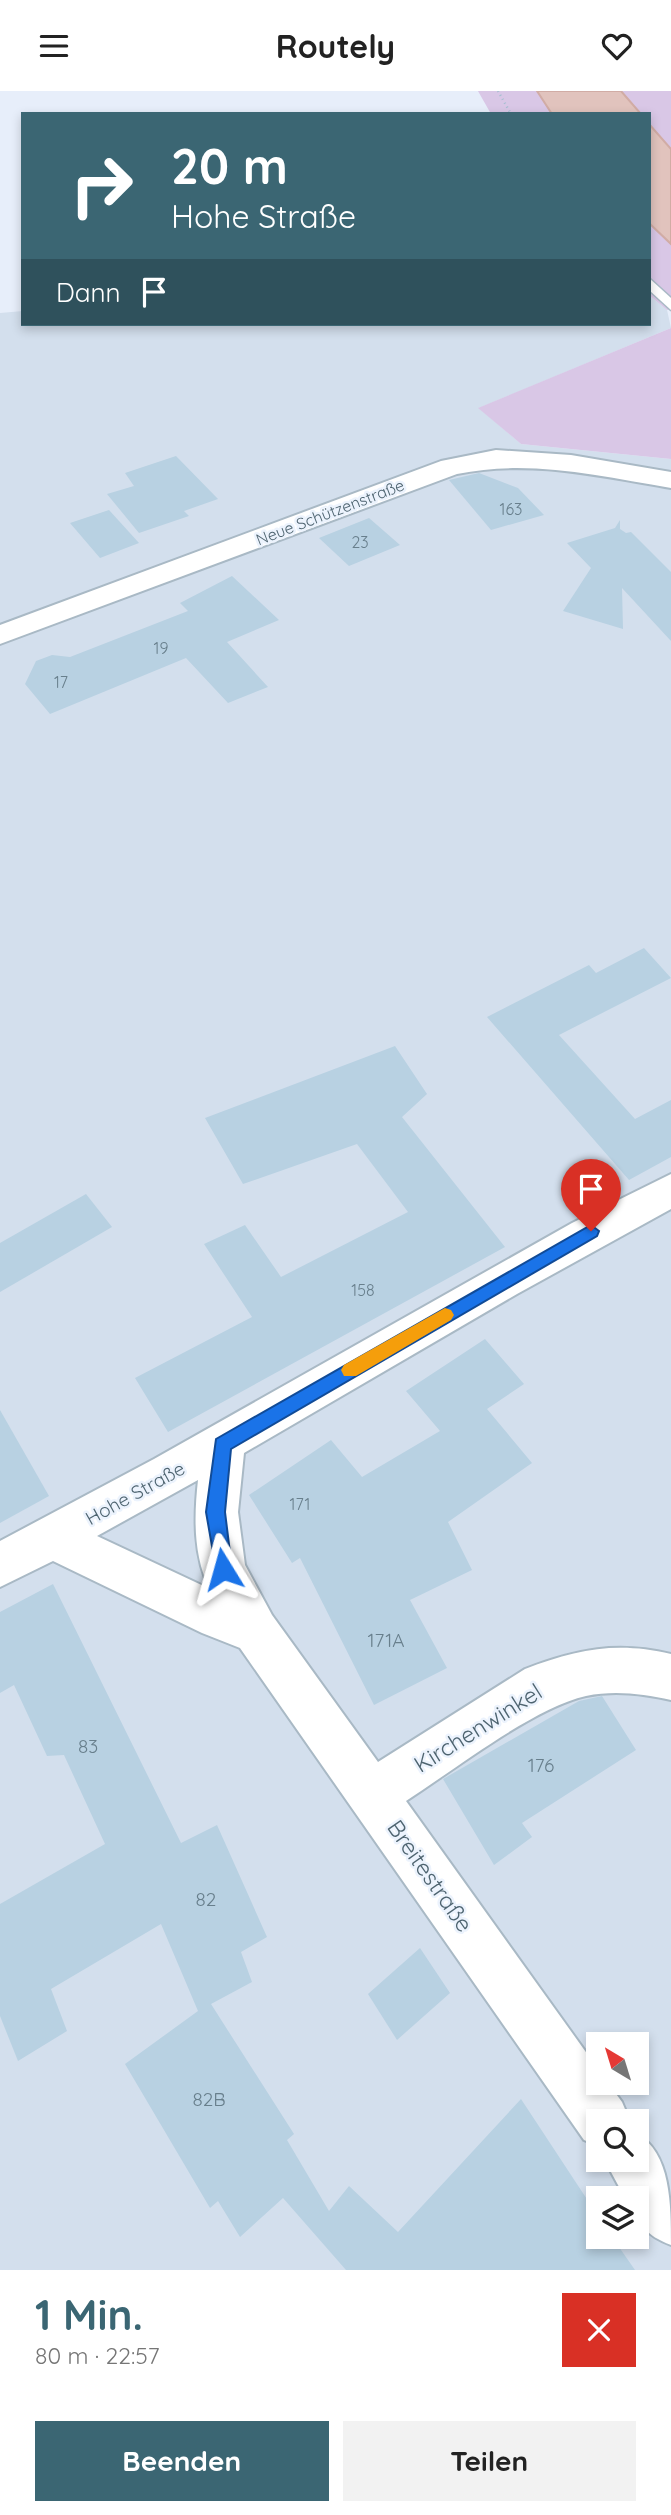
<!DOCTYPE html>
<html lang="de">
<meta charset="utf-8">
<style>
:root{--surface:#fff;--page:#f2f2f2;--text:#222;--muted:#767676;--accent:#3b6673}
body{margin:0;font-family:Quicksand,sans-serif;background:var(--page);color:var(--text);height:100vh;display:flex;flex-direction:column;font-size:26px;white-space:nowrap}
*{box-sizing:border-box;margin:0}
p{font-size:23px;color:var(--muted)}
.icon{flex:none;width:38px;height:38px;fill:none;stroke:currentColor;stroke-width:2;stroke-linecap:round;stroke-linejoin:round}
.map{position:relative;height:2179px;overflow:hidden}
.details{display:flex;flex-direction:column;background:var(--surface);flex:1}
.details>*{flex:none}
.banner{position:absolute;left:21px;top:21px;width:630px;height:214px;border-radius:0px;box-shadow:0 4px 10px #0003;background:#3b6673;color:#fff;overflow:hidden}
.needle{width:46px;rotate:322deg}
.fabs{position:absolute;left:586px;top:1941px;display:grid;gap:14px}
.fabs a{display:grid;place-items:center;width:63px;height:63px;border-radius:0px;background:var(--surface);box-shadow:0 4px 10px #0003;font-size:35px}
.pin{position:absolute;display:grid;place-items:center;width:60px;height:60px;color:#fff;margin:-72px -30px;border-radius:50% 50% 50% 0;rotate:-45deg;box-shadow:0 0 7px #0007}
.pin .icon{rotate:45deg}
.me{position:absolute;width:77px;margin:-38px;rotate:352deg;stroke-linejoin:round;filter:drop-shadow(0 0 5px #0008)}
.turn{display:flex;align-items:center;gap:24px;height:147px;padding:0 35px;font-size:32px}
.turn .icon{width:91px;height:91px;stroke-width:2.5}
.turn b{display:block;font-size:49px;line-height:60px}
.then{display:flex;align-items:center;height:66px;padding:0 35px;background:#0003;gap:14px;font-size:26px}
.round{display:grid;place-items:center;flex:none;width:74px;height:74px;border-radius:0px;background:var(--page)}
.headline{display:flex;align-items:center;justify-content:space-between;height:119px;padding:0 35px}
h1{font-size:42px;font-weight:700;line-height:52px;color:var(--accent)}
.button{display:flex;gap:14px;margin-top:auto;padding:14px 35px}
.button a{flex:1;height:80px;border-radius:0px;background:var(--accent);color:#fff;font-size:28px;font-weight:700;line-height:80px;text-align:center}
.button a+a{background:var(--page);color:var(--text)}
header{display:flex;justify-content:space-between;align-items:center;height:91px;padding:0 35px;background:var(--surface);font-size:32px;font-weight:700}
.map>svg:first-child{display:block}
.residential{fill:#d3dfed;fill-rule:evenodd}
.green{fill:#d9c7e6}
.water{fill:#e1c3bd;stroke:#d1aca5;stroke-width:2}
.building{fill:#b8d1e2}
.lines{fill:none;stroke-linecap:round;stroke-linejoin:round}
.lane-casing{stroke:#a9b9c5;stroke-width:3}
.street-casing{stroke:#a9b9c5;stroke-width:4}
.path{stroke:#a5bfd1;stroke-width:2.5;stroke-dasharray:1 3.5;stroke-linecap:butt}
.lane{fill:#fff;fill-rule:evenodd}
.street{fill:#fff;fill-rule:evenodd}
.route{fill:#1a73e8;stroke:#114b97;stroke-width:2}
.slow{fill:#f59e0b}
.labels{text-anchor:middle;stroke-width:5;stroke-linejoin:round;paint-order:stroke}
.number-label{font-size:16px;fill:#687f8c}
.far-street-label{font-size:16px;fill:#4e6470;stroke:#ecf3fd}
.street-label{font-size:19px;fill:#4e6470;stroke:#ecf3fd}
.near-number-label{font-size:19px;fill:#687f8c}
.near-street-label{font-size:23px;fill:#4e6470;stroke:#ecf3fd}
</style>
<header><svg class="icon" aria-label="menu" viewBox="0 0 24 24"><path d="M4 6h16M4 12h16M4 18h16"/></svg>Routely<svg class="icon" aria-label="heart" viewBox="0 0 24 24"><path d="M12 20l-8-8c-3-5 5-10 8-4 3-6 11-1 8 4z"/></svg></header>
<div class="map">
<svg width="671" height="2179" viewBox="0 0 671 2179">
<rect width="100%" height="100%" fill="#e7eefa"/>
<path class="residential" d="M649,204L667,219L671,237L479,317L521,353L671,368V2179H0V222L23,220V233H649ZM598,1953H637V1992H598ZM598,2030H637V2068H598ZM598,2107H637V2146H598Z"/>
<g class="green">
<path d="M478,0H537L552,23H491Z"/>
<path d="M621,0H671V58L649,33V23H641Z"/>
<path d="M649,132L671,153V218L667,219L649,204Z"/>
<path d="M671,237V368L521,353L478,317Z"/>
</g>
<g class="water">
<path d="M537,0H621L641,23H552Z"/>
<path d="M649,33L671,58V153L649,132Z"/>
</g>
<g class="building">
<path d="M176,365L218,408L184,420L189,425L139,442L107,403L134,395L125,382Z"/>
<path d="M479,382L518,397L544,424L491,439L449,389Z"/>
<path d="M109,419L139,452L100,467L70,432Z"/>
<path d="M369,427L400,454L349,475L319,447Z"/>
<path d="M620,429V438L626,442L631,441L671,481V550L622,497L623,538L563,520L591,477L567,452L615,437Z"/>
<path d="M232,485L279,529L227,551L268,596L228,612L186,567L50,623L25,593L36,570L52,564L70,566L188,520L180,512Z"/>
<path d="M644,857L671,887L559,944L635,1028L671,1009V1066L629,1089L487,926L589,874L596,882Z"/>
<path d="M395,955L427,1003L402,1026L505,1156L168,1341L135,1287L252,1226L204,1153L245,1134L281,1186L408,1121L357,1053L243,1093L205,1027Z"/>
<path d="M86,1103L112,1136L0,1201V1152Z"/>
<path d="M485,1248L524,1293L487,1318L532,1372L448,1431L472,1479L410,1509L447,1577L374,1614L300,1467L292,1472L249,1404L331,1349L362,1386L440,1340L406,1300Z"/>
<path d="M0,1319L49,1405L0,1432Z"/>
<path d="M53,1493L181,1752L217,1734L267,1846L241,1861L252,1891L211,1913L294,2043L287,2049L329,2120L349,2095L398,2141L521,2008L598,2125V2146H612L635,2179H346L283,2107L240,2146L218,2110L210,2117L125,1973L198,1920L161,1833L51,1898L67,1940L18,1970L0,1925V1813L105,1753L64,1664L47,1665L14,1594L0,1602V1521Z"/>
<path d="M602,1605L636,1659L522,1732L532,1746L494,1774L443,1688L579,1610Z"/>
<path d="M420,1857L450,1902L397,1949L368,1903Z"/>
</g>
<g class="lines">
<defs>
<path id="lane" d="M649,187L671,207V219L649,199Z"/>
<g id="street">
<path d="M496,359L571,364L671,381V397C598,385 530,368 457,383L0,553V534L441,370Z"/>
<path d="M671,1083V1118L517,1203L244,1362L238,1421L245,1474L272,1524L378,1671L525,1578C576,1558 618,1550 671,1563V1609C643,1603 615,1599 586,1605C533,1617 454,1679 406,1710L598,1978V1992H608L622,2011L630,2030H598V2055L584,2049L240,1557L202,1542L53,1470L0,1496V1450L154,1368L572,1132ZM198,1389C194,1425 193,1466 210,1498L97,1445Z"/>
<path d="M637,2043C671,2062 671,2114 671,2154C646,2144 637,2135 637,2107H625L604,2068H637Z"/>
</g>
</defs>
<use href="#lane" class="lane-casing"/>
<use href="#street" class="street-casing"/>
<path class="path" d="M498,0L511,23"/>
<use href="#lane" class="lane"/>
<use href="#street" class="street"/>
</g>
<path class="route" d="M591,1134L599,1140L597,1145L231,1358L225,1421L232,1478L230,1484L223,1487L217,1484L206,1421L216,1348Z"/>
<path class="slow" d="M445,1217L451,1219L454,1224L451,1229L356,1285H344L341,1279L344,1274Z"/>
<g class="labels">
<g class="number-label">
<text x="511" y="424">163</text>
<text x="360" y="457">23</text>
<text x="161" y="563">19</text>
<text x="61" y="597">17</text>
<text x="363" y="1205">158</text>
<text x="300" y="1419">171</text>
</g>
<g class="far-street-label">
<text transform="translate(330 421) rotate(-21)" y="6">Neue Schützenstraße</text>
</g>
<g class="street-label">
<text transform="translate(135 1402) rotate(-29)" y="7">Hohe Straße</text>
</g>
<g class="near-number-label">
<text x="386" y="1556">171A</text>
<text x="88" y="1662">83</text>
<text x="541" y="1681">176</text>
<text x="206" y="1815">82</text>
<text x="209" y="2015">82B</text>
</g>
<g class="near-street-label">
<text transform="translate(478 1637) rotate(-32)" y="8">Kirchenwinkel</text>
<text transform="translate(430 1785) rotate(55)" y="8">Breitestraße</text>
</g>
</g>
</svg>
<div class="fabs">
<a><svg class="needle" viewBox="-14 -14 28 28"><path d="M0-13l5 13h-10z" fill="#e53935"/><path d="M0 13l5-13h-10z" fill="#767676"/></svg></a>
<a><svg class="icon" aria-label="search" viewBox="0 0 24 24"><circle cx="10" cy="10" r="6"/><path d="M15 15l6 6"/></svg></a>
<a><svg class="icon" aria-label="layers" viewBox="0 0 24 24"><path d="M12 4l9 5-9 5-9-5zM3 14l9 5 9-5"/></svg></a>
</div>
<div class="pin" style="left:591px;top:1140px;background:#d93025"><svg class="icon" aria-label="arrive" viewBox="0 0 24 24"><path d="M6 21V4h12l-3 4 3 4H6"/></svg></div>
<svg class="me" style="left:223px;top:1478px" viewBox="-20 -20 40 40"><path d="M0-17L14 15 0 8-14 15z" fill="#1a73e8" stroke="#fff" stroke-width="4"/></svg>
<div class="banner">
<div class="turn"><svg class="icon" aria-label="right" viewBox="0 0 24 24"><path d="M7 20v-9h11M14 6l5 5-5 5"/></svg><div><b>20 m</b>Hohe Straße</div></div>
<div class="then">Dann<svg class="icon" aria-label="arrive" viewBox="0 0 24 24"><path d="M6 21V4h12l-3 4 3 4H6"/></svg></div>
</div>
</div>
<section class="details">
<div class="headline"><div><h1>1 Min.</h1><p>80 m · 22:57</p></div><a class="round" style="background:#d93025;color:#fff"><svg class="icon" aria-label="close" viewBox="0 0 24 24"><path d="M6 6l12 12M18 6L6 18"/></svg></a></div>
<div class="button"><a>Beenden</a><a>Teilen</a></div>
</section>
